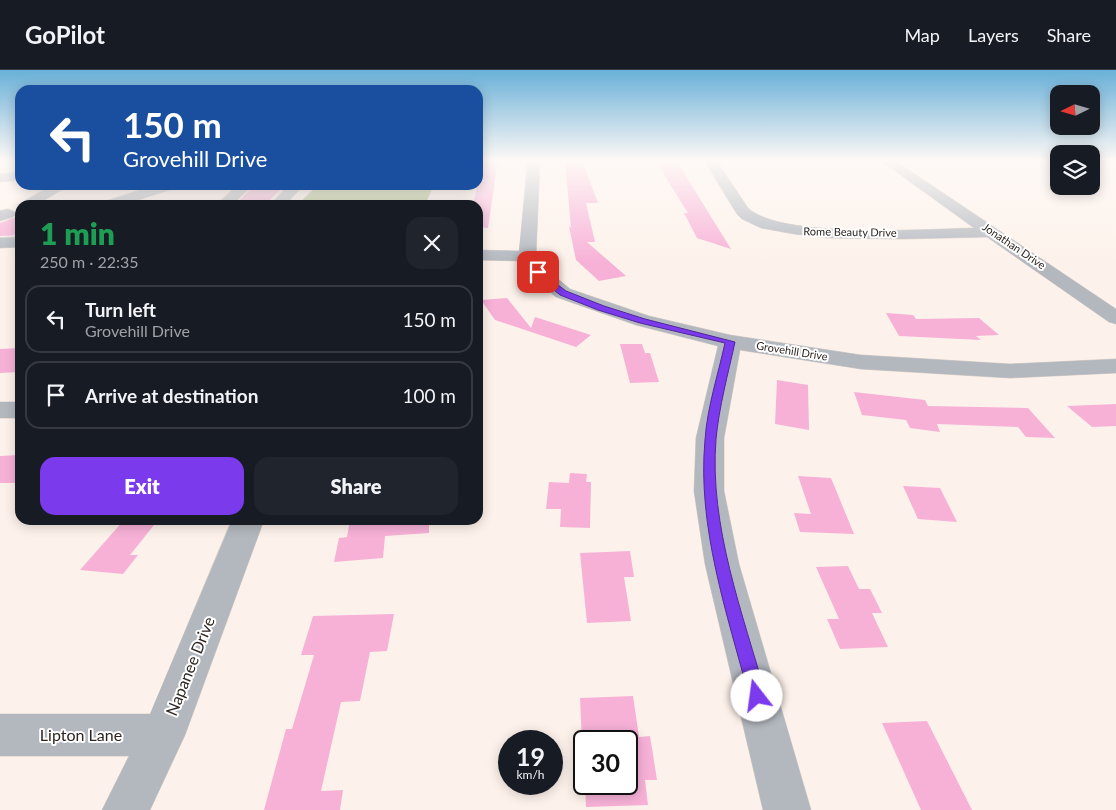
<!DOCTYPE html>
<meta charset="utf-8">
<style>
:root{--surface:#171b24;--page:#20242c;--text:#f1f3f6;--muted:#9ea1a6;--line:#363941;--accent:#7c3aed}
body{margin:0;font-family:Lato,sans-serif;background:var(--page);color:var(--text);height:100vh;display:flex;flex-direction:column;font-size:19px;white-space:nowrap}
*{box-sizing:border-box;margin:0}
p{font-size:16px;color:var(--muted)}
.icon{flex:none;width:28px;height:28px;fill:none;stroke:currentColor;stroke-width:2;stroke-linecap:round;stroke-linejoin:round}
.map{position:relative;flex:1;overflow:hidden}
.details{position:absolute;left:15px;top:130px;width:468px;height:325px;display:flex;flex-direction:column;background:var(--surface);border-radius:15px;box-shadow:0 2px 12px #0003}
.details>*{flex:none}
.hud{position:absolute;left:15px;top:15px;width:468px;height:105px;border-radius:15px;box-shadow:0 2px 12px #0003;background:#1a4fa0;color:#fff;overflow:hidden}
.needle{width:32px;rotate:265deg}
.fabs{position:absolute;left:1050px;top:15px;display:grid;gap:10px}
.fabs a{display:grid;place-items:center;width:50px;height:50px;border-radius:10px;background:var(--surface);box-shadow:0 2px 12px #0003;font-size:25px}
.speed{position:absolute;left:498px;top:660px;display:flex;gap:10px;font-size:25px;font-weight:700;text-align:center}
.speed>*{display:grid;place-content:center;width:65px;height:65px;border-radius:50%;background:var(--surface);box-shadow:0 2px 12px #0003;line-height:1}
.speed small{font-size:12px;font-weight:400}
.speed .limit{border:2px solid #111;border-radius:8px;background:#fff;color:#111}
.pin{position:absolute;display:grid;place-items:center;width:42px;height:42px;color:#fff;margin:-21px;border-radius:10px;box-shadow:0 2px 8px #0006}
.me{position:absolute;width:55px;margin:-28px;rotate:345deg;stroke-linejoin:round;filter:drop-shadow(0 0 4px #0008)}
.turn{display:flex;align-items:center;gap:18px;height:105px;padding:0 25px;font-size:22px}
.turn .icon{width:65px;height:65px;stroke-width:2.5}
.turn b{display:block;font-size:35px;line-height:42px}
.round{display:grid;place-items:center;flex:none;width:52px;height:52px;border-radius:15px;background:var(--page)}
.head{display:flex;align-items:center;justify-content:space-between;height:85px;padding:0 25px}
h1{font-size:30px;font-weight:800;line-height:38px;color:#1e9e55}
.primary-button{display:flex;gap:10px;margin-top:auto;padding:10px 25px}
.primary-button a{flex:1;height:58px;border-radius:15px;background:var(--accent);color:#fff;font-size:20px;font-weight:800;line-height:58px;text-align:center}
.primary-button a+a{background:var(--page);color:var(--text)}
ul{padding:0;list-style:none}
li{display:flex;align-items:center;gap:15px;height:68px;margin:0 10px 8px;padding:0 15px;border:2px solid var(--line);border-radius:15px}
li div{flex:1}
li b{display:block;font-size:19px}
li em{font-style:normal}
header{display:flex;align-items:center;gap:30px;box-sizing:border-box;height:70px;padding:0 25px;background:var(--surface);border-bottom:1px solid var(--line)}
header strong{font-size:24px}
nav{display:flex;gap:28px;margin-inline-start:auto;font-size:18px}
.map>svg:first-child{display:block}
.forest{fill:#a8bf7b}
.building{fill:#f7b1d7}
.lines{fill:none;stroke-linecap:round;stroke-linejoin:round}
.minor-casing{stroke:#d7cdc6;stroke-width:1}
.minor{fill:#b3b8bf;fill-rule:evenodd}
.route{fill:#7c3aed;stroke:#51269a}
.labels{text-anchor:middle;stroke-width:4;stroke-linejoin:round;paint-order:stroke}
.far-street-label{font-size:11px;fill:#2b2420;stroke:#fff}
.near-street-label{font-size:16px;fill:#2b2420;stroke:#fff}
</style>
<header>
<strong>GoPilot</strong>
<nav><a>Map</a><a>Layers</a><a>Share</a></nav>
</header>
<div class="map">
<svg width="1116" height="740" viewBox="0 0 1116 740">
<rect width="100%" height="100%" fill="#fdf2eb"/>
<path class="forest" d="M318,115H434L425,135H297Z"/>
<g class="building">
<path d="M483,90H498L488,158L478,157V135H473Z"/>
<path d="M565,90H582L598,133H586L595,172H587L626,206L599,211L576,190L569,156L571,158Z"/>
<path d="M655,90H676L731,179L697,168L684,143H688Z"/>
<path d="M255,115H285L265,135H235Z"/>
<path d="M16,147H20V165L0,166V153Z"/>
<path d="M507,228L531,258L535,247L591,265L576,277L495,250L481,230Z"/>
<path d="M886,243L913,245L916,249L979,248L999,265L976,266L981,270L899,266Z"/>
<path d="M620,274H642L645,283H650L659,312L630,313Z"/>
<path d="M20,278V302L0,303V279Z"/>
<path d="M777,310L808,315L809,360L775,354Z"/>
<path d="M854,322L925,330L928,336L1028,338L1055,368L1026,367L1018,357L937,354L940,362L910,358L906,350L862,345Z"/>
<path d="M1116,334V356L1092,357L1067,336Z"/>
<path d="M20,385V413H0V386Z"/>
<path d="M570,403L587,404L586,412H591L590,458L560,457L561,439H546L549,412L569,413Z"/>
<path d="M798,406L831,408L854,464L800,462L794,443L811,444Z"/>
<path d="M903,416L940,418L957,452L918,449Z"/>
<path d="M124,450H158L130,485H138L123,504L80,500Z"/>
<path d="M350,450H429V463L385,466L383,488L334,492L339,468L347,467Z"/>
<path d="M630,481L634,507H624L631,551L587,553L580,483Z"/>
<path d="M848,496L859,519H870L882,543H872L888,577L840,579L827,549H839L816,497Z"/>
<path d="M394,544L387,581L370,582L360,631L341,632L321,721L343,720L340,740H264L286,659H292L314,585H301L313,546Z"/>
<path d="M633,626L639,667L650,666L657,710H645L648,735L586,737L585,714H626V671H582L580,628Z"/>
<path d="M927,651L972,740H921L882,653Z"/>
</g>
<g class="lines">
<defs>
<g id="minor">
<path d="M528,90H540L536,186L545,198L570,219L649,246L730,265L861,285L1010,294L1116,289V303L1010,308L861,299L740,280L724,368V421L739,494L811,740H763L705,494L694,421L696,368L718,276L636,255L556,227L531,206L522,191L478,190V180L519,181Z"/>
<path d="M704,90H716L748,138C781,169 926,159 974,158L880,90H894L1116,239V254L1109,252L987,167L903,169L828,168L794,164L761,158L742,149L737,144Z"/>
<path d="M20,102V110L0,112V104Z"/>
<path d="M52,115H70L36,135H20V138L18,135Z"/>
<path d="M156,115H177L175,118L123,135H101L103,132Z"/>
<path d="M238,115H253L232,135H216Z"/>
<path d="M289,115H304L285,135H270Z"/>
<path d="M8,139L13,141L16,144L13,147L0,151V141Z"/>
<path d="M20,167V177L0,178V168Z"/>
<rect x="0" y="332" width="20" height="16"/>
<path d="M232,450H264L185,665L150,740H102L129,686H0V644H150Z"/>
</g>
</defs>
<use href="#minor" class="minor-casing"/>
<use href="#minor" class="minor"/>
</g>
<linearGradient id="sky" x2="0" y2="1"><stop stop-color="#69b0d8"/><stop offset="0.47" stop-color="#fef9f6"/><stop offset="1" stop-color="#fef9f6" stop-opacity="0"/></linearGradient>
<rect width="1116" height="193" fill="url(#sky)"/>
<path class="route" d="M535,201H540L566,221L604,236L645,249L735,272C728,304 719,337 716,369C709,456 743,544 766,626L763,632L757,634L751,632L749,626C727,543 697,457 705,370C707,338 718,305 725,273L640,253L598,240L560,225L535,204Z"/>
<g class="labels">
<g class="far-street-label">
<text transform="translate(850 162) rotate(1)" y="4">Rome Beauty Drive</text>
<text transform="translate(1014 176) rotate(34)" y="4">Jonathan Drive</text>
<text transform="translate(792 281) rotate(9)" y="4">Grovehill Drive</text>
</g>
<g class="near-street-label">
<text transform="translate(190 596) rotate(-68)" y="6">Napanee Drive</text>
<text x="81" y="671">Lipton Lane</text>
</g>
</g>
</svg>
<div class="fabs">
<a><svg class="needle" viewBox="-14 -14 28 28"><path d="M0-13l5 13h-10z" fill="#e53935"/><path d="M0 13l5-13h-10z" fill="#9ea1a6"/></svg></a>
<a><svg class="icon" aria-label="layers" viewBox="0 0 24 24"><path d="M12 4l9 5-9 5-9-5zM3 14l9 5 9-5"/></svg></a>
</div>
<div class="speed"><div>19<small>km/h</small></div><div class="limit">30</div></div>
<div class="pin" style="left:538px;top:202px;background:#d93025"><svg class="icon" aria-label="arrive" viewBox="0 0 24 24"><path d="M6 21V4h12l-3 4 3 4H6"/></svg></div>
<svg class="me" style="left:757px;top:626px" viewBox="-20 -20 40 40"><circle r="19" fill="#fff"/><path d="M0-13L10 11 0 6-10 11z" fill="#7c3aed"/></svg>
<div class="hud">
<div class="turn"><svg class="icon" aria-label="left" viewBox="0 0 24 24"><path d="M17 20v-9H6M10 6l-5 5 5 5"/></svg><div><b>150 m</b>Grovehill Drive</div></div>
</div>
<section class="details">
<div class="head"><div><h1>1 min</h1><p>250 m · 22:35</p></div><a class="round"><svg class="icon" aria-label="close" viewBox="0 0 24 24"><path d="M6 6l12 12M18 6L6 18"/></svg></a></div>
<ul>
<li><svg class="icon" aria-label="left" viewBox="0 0 24 24"><path d="M17 20v-9H6M10 6l-5 5 5 5"/></svg><div><b>Turn left</b><p>Grovehill Drive</p></div><em>150 m</em></li>
<li><svg class="icon" aria-label="arrive" viewBox="0 0 24 24"><path d="M6 21V4h12l-3 4 3 4H6"/></svg><div><b>Arrive at destination</b></div><em>100 m</em></li>
</ul>
<div class="primary-button"><a>Exit</a><a>Share</a></div>
</section>
</div>
